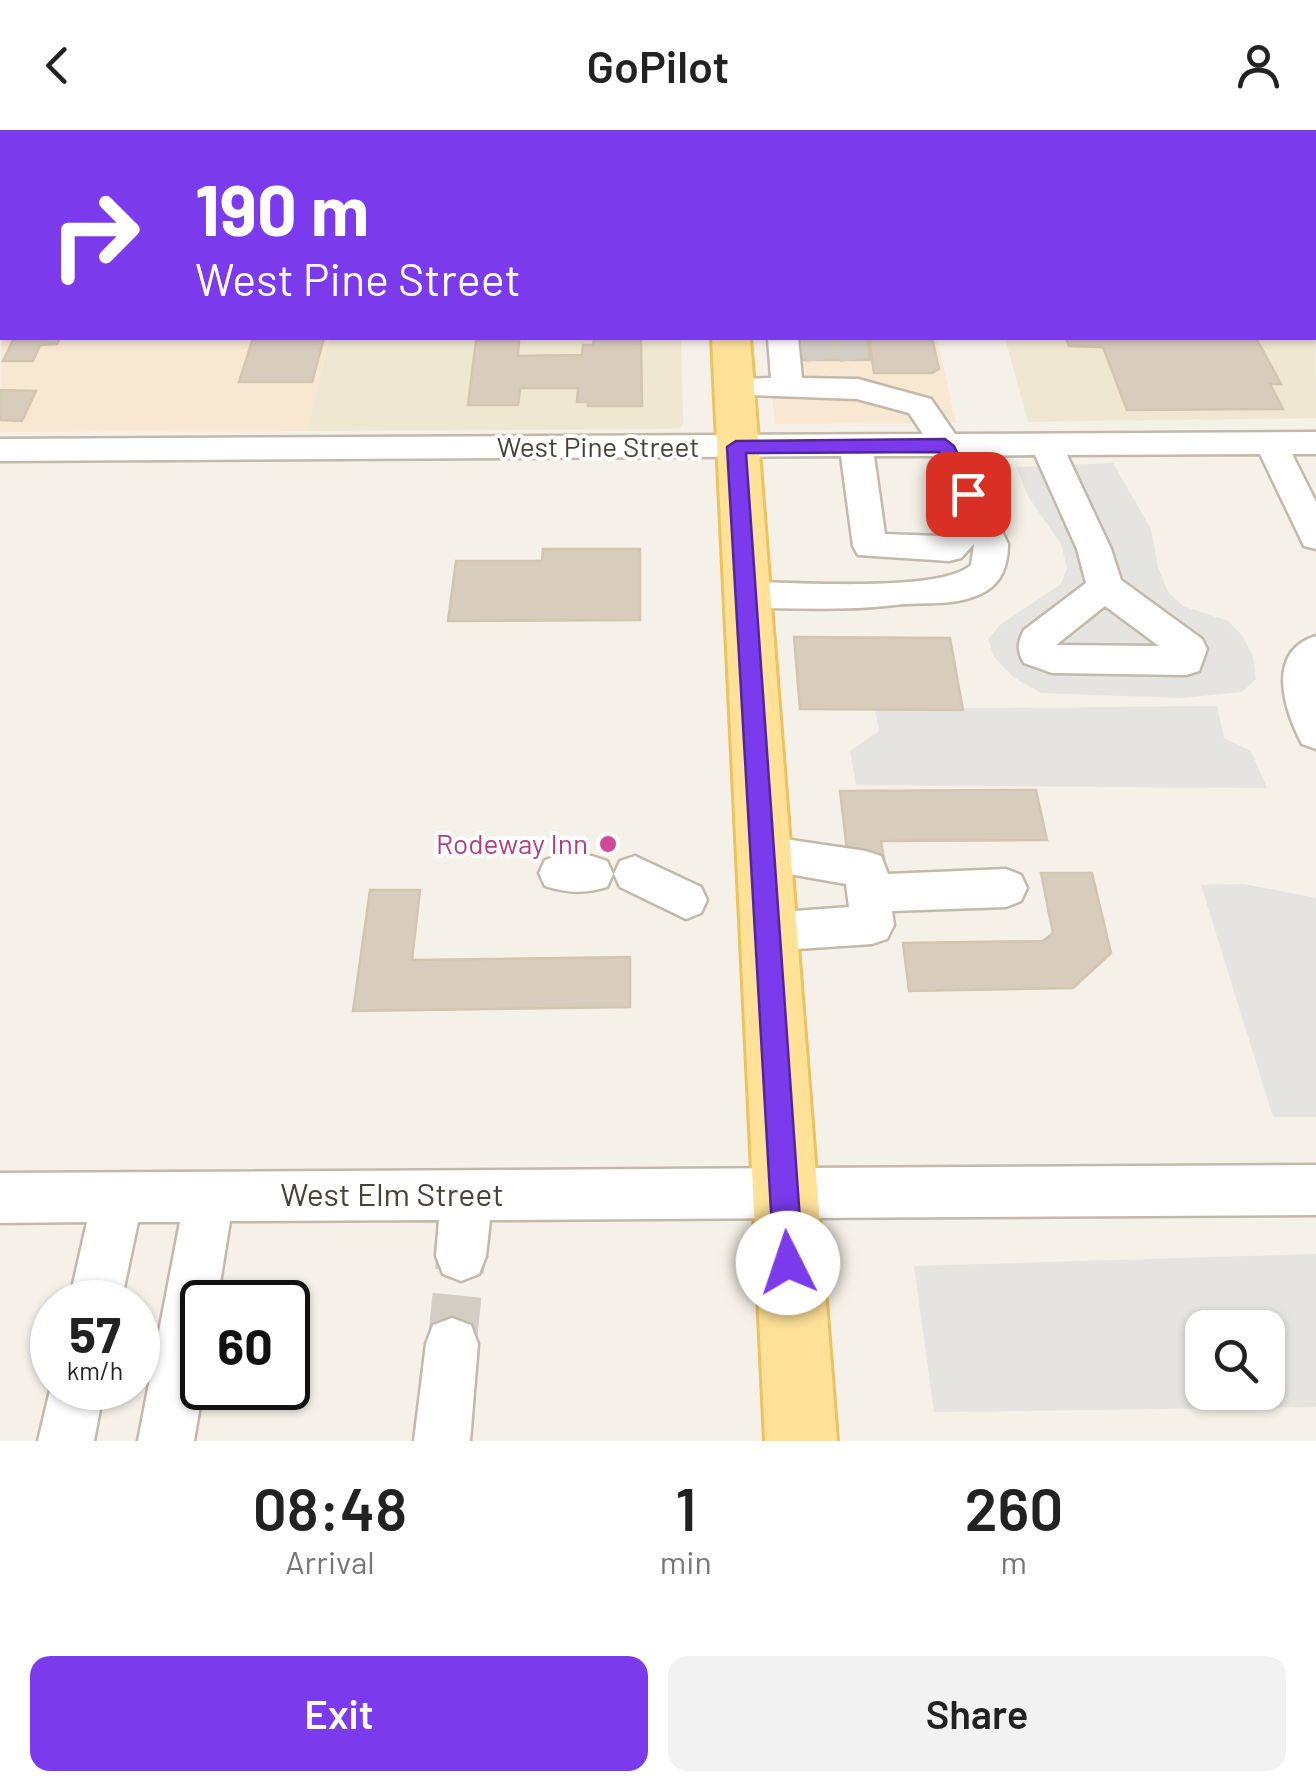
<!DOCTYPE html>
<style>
:root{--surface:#fff;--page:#f2f2f2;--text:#222;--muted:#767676;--accent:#7c3aed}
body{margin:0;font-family:Barlow,sans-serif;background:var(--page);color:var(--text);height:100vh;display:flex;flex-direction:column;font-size:38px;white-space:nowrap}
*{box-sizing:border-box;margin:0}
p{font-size:32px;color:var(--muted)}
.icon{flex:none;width:55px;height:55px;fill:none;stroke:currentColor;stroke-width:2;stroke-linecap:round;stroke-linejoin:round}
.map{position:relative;height:1311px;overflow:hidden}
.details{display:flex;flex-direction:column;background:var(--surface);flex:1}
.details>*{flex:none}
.banner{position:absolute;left:0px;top:0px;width:1318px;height:210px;box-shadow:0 2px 8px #0004;background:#7c3aed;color:#fff;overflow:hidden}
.tools{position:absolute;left:1185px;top:1180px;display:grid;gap:20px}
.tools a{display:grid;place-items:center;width:100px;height:100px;border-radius:20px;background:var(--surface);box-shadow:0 2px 8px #0004;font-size:50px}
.speed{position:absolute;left:30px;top:1150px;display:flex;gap:20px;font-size:50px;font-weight:700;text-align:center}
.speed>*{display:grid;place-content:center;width:130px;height:130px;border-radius:50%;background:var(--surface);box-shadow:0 2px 8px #0004;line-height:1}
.speed small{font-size:25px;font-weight:400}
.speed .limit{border:5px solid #111;border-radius:15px;background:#fff;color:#111}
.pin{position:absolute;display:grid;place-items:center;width:85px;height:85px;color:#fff;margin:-42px;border-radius:20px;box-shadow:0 5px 15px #0006}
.me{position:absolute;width:110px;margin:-55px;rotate:356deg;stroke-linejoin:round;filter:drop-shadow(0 0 8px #0008)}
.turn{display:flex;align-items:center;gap:35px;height:210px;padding:0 30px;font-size:45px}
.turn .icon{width:130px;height:130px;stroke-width:2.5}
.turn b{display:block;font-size:70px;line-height:85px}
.eta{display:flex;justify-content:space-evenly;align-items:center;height:170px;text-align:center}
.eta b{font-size:60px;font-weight:600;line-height:70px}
.primary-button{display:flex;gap:20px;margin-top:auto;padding:20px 30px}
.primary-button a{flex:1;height:115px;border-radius:20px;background:var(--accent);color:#fff;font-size:40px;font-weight:600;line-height:115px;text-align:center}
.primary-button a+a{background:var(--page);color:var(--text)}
header{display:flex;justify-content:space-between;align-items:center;height:130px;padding:0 30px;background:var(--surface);font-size:45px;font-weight:600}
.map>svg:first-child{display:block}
.commercial{fill:#f8e8d2}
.education{fill:#efe7d1}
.parking{fill:#e6e4e0;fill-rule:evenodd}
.building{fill:#d8cdbd;stroke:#d3c5af;stroke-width:2.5}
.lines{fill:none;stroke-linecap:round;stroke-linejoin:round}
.minor-tunnel-far1{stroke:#d3cec4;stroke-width:29;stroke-dasharray:29 14;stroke-linecap:butt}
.minor-tunnel{stroke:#d3cec4;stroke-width:49;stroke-dasharray:49 24;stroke-linecap:butt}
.minor-casing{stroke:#c2b9aa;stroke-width:5}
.major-casing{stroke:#edc25f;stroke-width:6}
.minor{fill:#fff;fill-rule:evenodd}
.major{fill:#ffe198;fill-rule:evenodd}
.route{fill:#7c3aed;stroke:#51269a;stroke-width:2.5}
.hotel-dot{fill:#d1479c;stroke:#fff;stroke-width:4}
.labels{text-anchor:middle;stroke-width:8;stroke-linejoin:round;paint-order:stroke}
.street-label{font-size:28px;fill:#494236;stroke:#fff}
.hotel-label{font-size:28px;fill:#b23c85;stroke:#fff;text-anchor:end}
.near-street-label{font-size:32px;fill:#494236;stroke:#fff}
</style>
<header><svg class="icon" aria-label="back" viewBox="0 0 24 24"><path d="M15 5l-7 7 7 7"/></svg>GoPilot<svg class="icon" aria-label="person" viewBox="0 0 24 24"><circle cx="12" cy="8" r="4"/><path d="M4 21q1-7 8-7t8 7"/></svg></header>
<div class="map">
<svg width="1316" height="1311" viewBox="0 0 1316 1311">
<rect width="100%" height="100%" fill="#f5f1e8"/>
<g class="commercial">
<path d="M84,0H675L676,2H83Z"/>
<path d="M2,157V208H330L307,301L0,302Z"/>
<path d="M766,208H937L956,293L775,294Z"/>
</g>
<g class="education">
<path d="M1315,19L1316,288L1028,292L1005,208H1315Z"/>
<path d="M330,208H681L683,294L679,299L307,301Z"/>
</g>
<g class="parking">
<path d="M1113,333L1151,399L1158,437L1168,462L1183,476L1228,491L1242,505L1253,527L1256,549L1242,562L1182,568L1041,563L1013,547L994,527L988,509L1001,494L1061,454L1067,438L1061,414L1029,368L1016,337Z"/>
<path d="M1217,576L1224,608L1251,621L1267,658L856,655L850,621L879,601L875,579Z"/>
<path d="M1244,754L1316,768V987H1273L1201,755Z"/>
<path d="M1316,1124V1277L934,1282L914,1136ZM1202,1198H1268V1262H1202Z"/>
</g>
<g class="building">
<path d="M761,0H950V2H762Z"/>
<path d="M1039,0H1161L1175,2H1040Z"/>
<path d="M14,208H60L57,214L40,215L33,231H3Z"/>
<path d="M253,208H324L312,252H239Z"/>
<path d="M790,208H867L870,230H792Z"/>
<path d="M869,208H932L939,239L932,243H874Z"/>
<path d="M1066,208H1256L1281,254H1270L1283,279L1127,280L1103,217L1069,216Z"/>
<path d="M594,209H641L642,276H588V272H577L578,258H520L518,275H468L476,211H519L518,226L582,225L583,215H593Z"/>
<path d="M0,260L36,261L22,291L0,290Z"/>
<path d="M543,419H640V490L448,491L456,431H542Z"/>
<path d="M794,507L950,508L963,580L800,579Z"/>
<path d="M1036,660L1047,710L881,711L884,729H848L840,661Z"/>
<path d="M1041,743H1092L1111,823L1073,858L909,861L903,813L1043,811L1053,803Z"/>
<path d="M370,760H420L412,830L630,827V877L353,881Z"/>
</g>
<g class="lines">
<g class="minor-tunnel-far1">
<path d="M817,208L820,230"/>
<path d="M851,208L854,230"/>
</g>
<path class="minor-tunnel" d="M452,1214L461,1126"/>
<defs>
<g id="minor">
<path d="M768,208H798L802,248L858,249L931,269L955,304L1316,302V324H1292L1316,372V419L1304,416L1260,324L1067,325L1111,419L1121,450L1202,509L1207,519L1199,541L1186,545L1052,543L1024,533C1017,521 1017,513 1024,500L1086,453L1077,419L1035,325L966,326L1008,414C1008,433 1003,451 986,461C957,478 924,471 895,475C847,481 796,478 747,478L734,474L729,465L734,456L747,452C793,452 941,463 971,435L974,414L961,428L949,431L858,425L853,416L841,326L0,331V309L923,304L909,283L857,269L722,264L718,257L722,250L771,248ZM874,326H933L944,348L936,357L940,406L885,404ZM1105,476L1159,516L1056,515Z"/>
<path d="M1316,506V619L1302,614C1284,579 1265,522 1316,506Z"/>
<path d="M764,706L866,721L881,726L888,744L1006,739L1021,745L1027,758L1021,771L1006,777L892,781L894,795L887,809L872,814L768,821L753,816L746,802L753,788L768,783L849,777L846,754L749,737L743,724L749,711Z"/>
<path d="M560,725L592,726L607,731L613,744L607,757C586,764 566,763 545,756L539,743L545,730Z"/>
<path d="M635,726L701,757L707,770L701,783L686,789L620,757L614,744L620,731Z"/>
<path d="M1316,1035V1085L490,1090L486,1126L479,1144L461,1151L443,1144L436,1126L439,1090L230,1091L217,1172H202L203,1258L194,1311H138L180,1092H138L121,1172H69L87,1092L0,1093V1043Z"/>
<path d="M452,1188L471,1195L478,1214L470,1311H414L426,1214L433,1195Z"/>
<path d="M52,1252V1258H104L94,1311H38Z"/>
</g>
<g id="major">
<rect x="703" y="0" width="32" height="2"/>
<path d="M712,208H750L837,1311H765Z"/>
</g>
</defs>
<use href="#minor" class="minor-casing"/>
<use href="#major" class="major-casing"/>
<use href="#minor" class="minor"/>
<use href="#major" class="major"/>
</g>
<path class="route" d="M945,309L954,316L977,364L974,368H961L939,322L746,323L803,1133L799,1143L788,1148L778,1143L774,1133L727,317L736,311Z"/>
<circle class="hotel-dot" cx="608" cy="714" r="10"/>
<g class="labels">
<g class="street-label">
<text x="598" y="327">West Pine Street</text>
</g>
<g class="hotel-label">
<text x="588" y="724">Rodeway Inn</text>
</g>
<g class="near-street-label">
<text x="392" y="1076">West Elm Street</text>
</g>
</g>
</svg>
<div class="tools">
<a><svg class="icon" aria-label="search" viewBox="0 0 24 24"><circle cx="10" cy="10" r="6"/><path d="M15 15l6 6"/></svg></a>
</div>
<div class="speed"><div>57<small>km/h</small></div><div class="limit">60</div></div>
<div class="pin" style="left:968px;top:364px;background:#d93025"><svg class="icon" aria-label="arrive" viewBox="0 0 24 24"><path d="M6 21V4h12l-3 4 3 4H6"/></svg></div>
<svg class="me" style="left:788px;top:1133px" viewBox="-20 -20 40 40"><circle r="19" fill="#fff"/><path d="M0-13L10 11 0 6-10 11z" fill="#7c3aed"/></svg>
<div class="banner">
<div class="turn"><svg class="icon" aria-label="right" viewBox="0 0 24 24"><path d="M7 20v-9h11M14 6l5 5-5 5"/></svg><div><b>190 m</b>West Pine Street</div></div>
</div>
</div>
<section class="details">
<div class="eta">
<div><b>08:48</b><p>Arrival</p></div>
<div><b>1</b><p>min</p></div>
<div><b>260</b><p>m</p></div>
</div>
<div class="primary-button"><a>Exit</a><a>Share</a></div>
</section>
